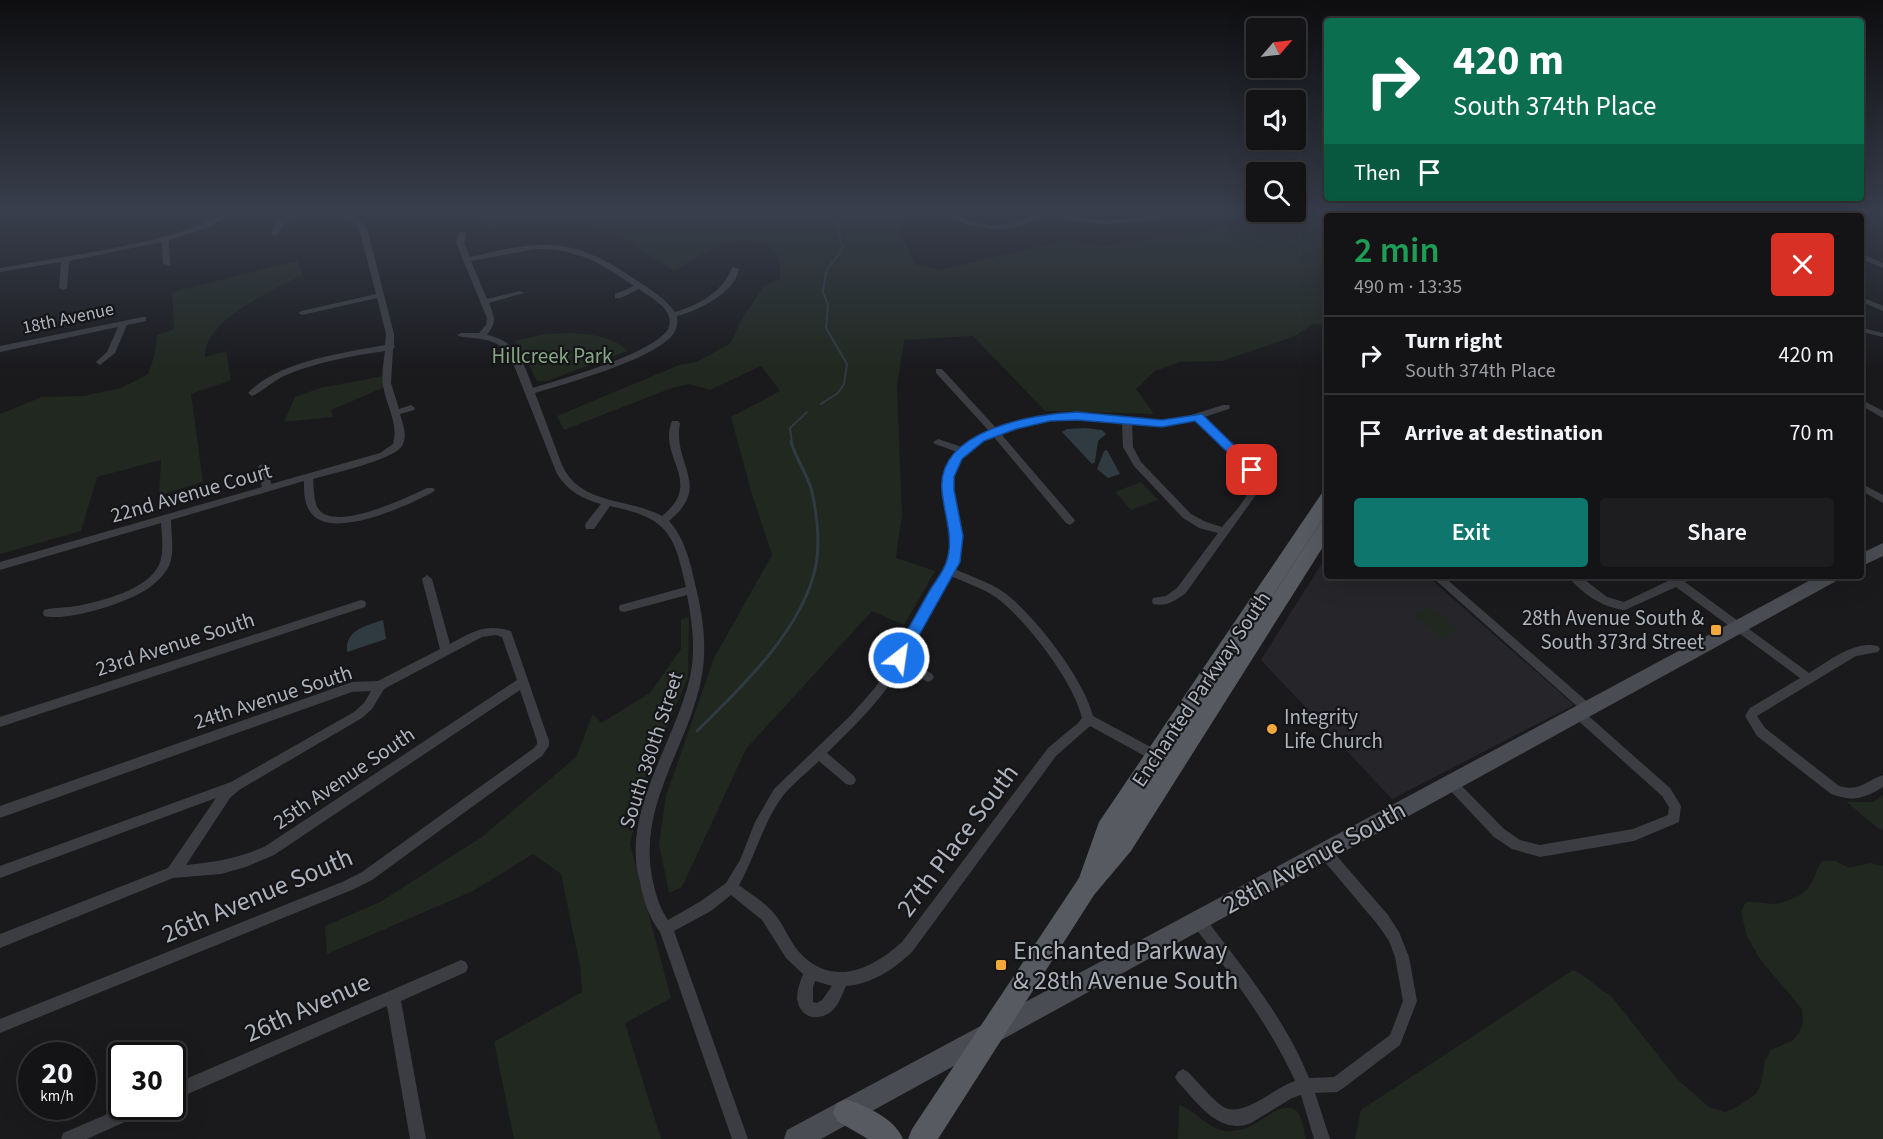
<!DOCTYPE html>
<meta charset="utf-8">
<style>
:root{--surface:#141416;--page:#1d1d1f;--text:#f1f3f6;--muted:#9d9ea1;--line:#333335;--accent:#0f766e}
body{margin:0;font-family:"Source Sans 3",sans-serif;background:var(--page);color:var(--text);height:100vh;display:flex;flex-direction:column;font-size:22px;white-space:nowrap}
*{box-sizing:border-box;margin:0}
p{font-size:20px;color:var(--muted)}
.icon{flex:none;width:33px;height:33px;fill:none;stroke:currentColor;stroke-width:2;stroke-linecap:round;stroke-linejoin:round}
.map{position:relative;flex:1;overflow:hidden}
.drawer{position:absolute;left:1324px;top:213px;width:540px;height:366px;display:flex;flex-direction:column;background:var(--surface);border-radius:6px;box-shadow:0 6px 24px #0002,0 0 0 2px var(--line)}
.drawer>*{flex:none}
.banner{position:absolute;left:1324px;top:18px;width:540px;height:183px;border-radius:6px;box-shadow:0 6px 24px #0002,0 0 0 2px var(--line);background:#0b6e4f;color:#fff;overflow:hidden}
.needle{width:39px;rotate:62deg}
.tools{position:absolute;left:1246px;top:18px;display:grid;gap:12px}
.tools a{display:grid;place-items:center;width:60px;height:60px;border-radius:6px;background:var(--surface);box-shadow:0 6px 24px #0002,0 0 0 2px var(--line);font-size:30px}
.speed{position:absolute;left:18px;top:1042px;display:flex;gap:12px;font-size:30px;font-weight:700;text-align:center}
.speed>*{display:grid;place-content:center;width:78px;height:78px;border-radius:50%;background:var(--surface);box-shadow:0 6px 24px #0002,0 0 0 2px var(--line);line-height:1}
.speed small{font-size:15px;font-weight:400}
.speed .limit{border:3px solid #111;border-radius:9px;background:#fff;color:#111}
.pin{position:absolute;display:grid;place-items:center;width:51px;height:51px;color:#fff;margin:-26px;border-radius:12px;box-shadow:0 3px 9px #0006}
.me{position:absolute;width:66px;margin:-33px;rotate:30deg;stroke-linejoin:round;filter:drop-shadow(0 0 4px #0008)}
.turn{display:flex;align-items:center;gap:21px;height:126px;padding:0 30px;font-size:27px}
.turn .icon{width:78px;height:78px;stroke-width:2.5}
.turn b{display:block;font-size:42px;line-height:51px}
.then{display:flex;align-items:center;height:57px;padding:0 30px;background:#0003;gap:12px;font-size:22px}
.round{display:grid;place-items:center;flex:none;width:63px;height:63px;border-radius:6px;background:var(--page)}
.overview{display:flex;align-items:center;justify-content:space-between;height:102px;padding:0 30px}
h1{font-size:36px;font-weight:600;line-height:45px;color:#1e9e55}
.primary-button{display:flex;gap:12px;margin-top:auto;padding:12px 30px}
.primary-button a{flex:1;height:69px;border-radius:6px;background:var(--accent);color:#fff;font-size:24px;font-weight:600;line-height:69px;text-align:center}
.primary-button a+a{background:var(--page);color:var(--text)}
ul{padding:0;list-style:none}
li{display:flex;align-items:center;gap:18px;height:78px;padding:0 30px;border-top:2px solid var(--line)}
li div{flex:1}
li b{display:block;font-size:22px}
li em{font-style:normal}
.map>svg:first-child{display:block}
.built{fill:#26262a}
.green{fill:#202820}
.water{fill:#303b41}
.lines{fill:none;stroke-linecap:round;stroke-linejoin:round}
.stream-far1{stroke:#303b41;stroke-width:2}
.stream{stroke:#303b41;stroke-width:3}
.street{fill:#3b3d42;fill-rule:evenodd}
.secondary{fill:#494c52;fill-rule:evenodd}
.primary{fill:#575a61;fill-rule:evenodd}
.route{fill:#1a73e8;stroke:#114b97;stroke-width:1.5}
.poi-dot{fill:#f3a83b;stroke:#151518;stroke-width:2}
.labels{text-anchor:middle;stroke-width:4.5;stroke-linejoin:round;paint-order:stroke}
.far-street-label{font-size:18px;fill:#adb3bc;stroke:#151518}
.park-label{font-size:21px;fill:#84a784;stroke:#151518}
.street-label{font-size:21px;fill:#adb3bc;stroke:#151518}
.poi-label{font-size:21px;fill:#adb3bc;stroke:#151518;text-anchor:end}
.near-street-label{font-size:26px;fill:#adb3bc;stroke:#151518}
.near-poi-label{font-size:26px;fill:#adb3bc;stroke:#151518;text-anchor:start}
</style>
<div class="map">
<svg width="1883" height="1139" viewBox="0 0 1883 1139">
<rect width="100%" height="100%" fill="#1a1a1d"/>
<path class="built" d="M1327,555L1328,576H1427L1574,705L1392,799L1261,660Z"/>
<g class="green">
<path d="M482,211H900L899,228L914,264L940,270L1066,240L1101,246L1288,218L1307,211H1504L1501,216H1328L1327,325L1313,324L1295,336L1222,361L1180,362L1155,371L1136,389L1154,414L1045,411L973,336L904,340L897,387L902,514L896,558L935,571L904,625L872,611L746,749L682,887L669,893L659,844L666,796L714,658L772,555L751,491L731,417L780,391L761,366L710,390L689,384L669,389L564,430L557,416L679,365L696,362L730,344L743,317L764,286L780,279C780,261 780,248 761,243C726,235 703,255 674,271C657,260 640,248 623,239C580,217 532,217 487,229Z"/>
<path d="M297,261L303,275C274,289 203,320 205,357L226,351L231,380L191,394L203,482L159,495L161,460L97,477L81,531L0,554V414L42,397L84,396L121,388L148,374L155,354L157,335L174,329L172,292Z"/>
<path d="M570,333C592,334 611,336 628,351L547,381H537L519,345L514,341L546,334Z"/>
<path d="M384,376L385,387L331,410L333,417L284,422L295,397L320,388Z"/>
<path d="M1141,482L1158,500L1131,510L1115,492Z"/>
<path d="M1429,606L1458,630L1443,639L1414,615Z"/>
<path d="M689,617L688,677L645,778L630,844L671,998L625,1023L661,1139H514L494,1042L582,992L580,966L561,874L533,854L473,891L327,954L325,926L380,902L482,837L576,757L593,714L601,723L650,693L681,649V620Z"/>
<path d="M1883,795V828L1880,830L1847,802H1873Z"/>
<path d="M1835,861L1849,868L1870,863L1883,866V1139H1355L1361,1110L1573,970C1587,976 1597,988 1611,996L1678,1080L1709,1107L1725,1112L1737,1107L1756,1094L1761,1084L1765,1060L1771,1050L1792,1041L1799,1033L1803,1022L1802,1009L1759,958L1746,934L1741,911L1746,902C1755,901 1761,903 1770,904C1780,905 1803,896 1809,887C1815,879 1816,869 1822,861Z"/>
<path d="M1179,1105C1196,1110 1209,1131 1228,1131C1234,1131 1241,1130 1247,1128C1261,1123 1288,1094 1300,1116C1303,1123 1304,1132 1306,1139H1178Z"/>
</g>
<g class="water">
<path d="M1085,428L1102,430L1106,434L1098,441L1095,462L1092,464L1062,432L1067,429Z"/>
<path d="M1107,450L1120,474L1108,478L1097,469L1104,451Z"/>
<path d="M383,620L386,639L347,652C345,630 365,626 383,620Z"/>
</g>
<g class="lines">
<g class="stream-far1">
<path d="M821,404L838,393L844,384L847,364L826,328L828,305L823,292L826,271L843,248L838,232V211"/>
<path d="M792,443L790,428L807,412"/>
</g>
<path class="stream" d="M697,731C741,688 804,628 816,565C820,542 817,515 812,492C808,475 796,459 791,442"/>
<g class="street">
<path d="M101,211H117L113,213C99,215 80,221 67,214C75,210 92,212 101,211Z"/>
<path d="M228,211H237L211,226L169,240L170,266L163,264L162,242L69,261L67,288L63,290L59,288L61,262L0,272V268C40,261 79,255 119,247C157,239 194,231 228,211Z"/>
<path d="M291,211H299L283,225L278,235H272L271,233L277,222Z"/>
<path d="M316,211C339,211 356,209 368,232L394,334V345L395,347L393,349L391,383L399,409L411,405L415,408L414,410L400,414C403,425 408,435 402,446C394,460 330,474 313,479C314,487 313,504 320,511C340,530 406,498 427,488H433L435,490L433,492C409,505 332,541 311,513C304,504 304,492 304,481L171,520C171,534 175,553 169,566C164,575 158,581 150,587C131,602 68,622 44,616L43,613L44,610C55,607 66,608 77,606C102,601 147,590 159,565C164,553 162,536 161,523L0,570V562L262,487L258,467L260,465L263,464L268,467L271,484L380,453L393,444C399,423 386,406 383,385C381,374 384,361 385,351C351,356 316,362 284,376C273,381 263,391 252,396L248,393C278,361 343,353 385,345L386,334L377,298L302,315L298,313L302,311L376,294L360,232C348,208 331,221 316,211Z"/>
<path d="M936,211H946L973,222L993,226L1013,223L1041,211H1058L1085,218L1102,220L1135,218L1175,211H1189L1185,213C1140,221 1092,233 1049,212C1017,232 993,234 958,221C951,218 943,215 936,211Z"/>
<path d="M1607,211H1617L1605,216H1594Z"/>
<path d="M1762,211H1771L1779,216H1770Z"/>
<path d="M460,231L467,233L464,243L470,257C545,240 570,235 636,280C650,289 665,298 675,312C698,306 725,290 732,267L739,269C736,292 698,311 677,316C678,325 676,332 670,338C644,362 571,382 535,393L562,465C581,506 627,497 662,516C705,481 657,458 672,421H678L680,423C672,465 713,485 669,521C685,538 691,565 696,588C703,616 707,646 702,675C690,745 638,802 652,877C655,892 659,907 668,920L701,901L726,883L740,860L755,822L774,789L850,716L874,689L889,667L948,562L952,536L942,484L948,463L957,452L935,444L933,442L938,439L962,447L983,433L989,431L936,373V369H942L997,429L1050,414L1077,413L1162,420L1188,416L1223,405H1229L1230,407L1229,409L1204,417L1255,468L1261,478L1258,492L1185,594C1174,601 1166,607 1153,604L1152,601L1153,598L1166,596L1177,588L1218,533L1199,528L1183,518L1134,466L1123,447L1122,423L1077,419L1050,420L1001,434L1074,519L1075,521L1070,525L1066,523L993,436C986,438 980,444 974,448C928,480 978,527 955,569C971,577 990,582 1005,593C1035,616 1084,679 1093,716L1160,752L1162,756L1160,760L1156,761L1152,760L1090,726L1056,756L912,952C894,969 872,984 846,986C842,995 839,1004 832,1011C817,1023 799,1017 797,998C797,990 800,982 803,974L786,958L762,920L731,895L711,911L674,931L748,1139H732L660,932C649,918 643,899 640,882C638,874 636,867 636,859C631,800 677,735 690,677C696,650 692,621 687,595L624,612L620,611L619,608L620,605L624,604L686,587C674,532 667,518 610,506L594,529H586L585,526L586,523L601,504C582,499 568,491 557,474L509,353C499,342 486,339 472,338C465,337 462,338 457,335L461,333H479L486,325L487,318L456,243ZM536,249C579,249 600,263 634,286L615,294V298H621L639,289C649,296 666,305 669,317C671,323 669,330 664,334C641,357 567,377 533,388C523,361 517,341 487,335C497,321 495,319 489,303L524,293L520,291L487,299L471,261ZM1196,420L1248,472C1258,491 1234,512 1222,527L1206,522L1191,514L1141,462L1133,447L1132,423L1162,426ZM951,576C966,583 983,588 997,598C1026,620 1074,682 1082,718L1078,723L1048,748L902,942C872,969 833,988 800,953C789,941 784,924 772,911C763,901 750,894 739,885C755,857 763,823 782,797C792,784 807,773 819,761L846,784L850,785L854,784L856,780L854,776L827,753C854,726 883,700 901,665L924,680L928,682L932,680L934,677L932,674L906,657ZM815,981L832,986L822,1000L817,1003L813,1002V987Z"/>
<path d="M1862,254L1883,263V268L1862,259Z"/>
<path d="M1862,297L1883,306V311L1862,302Z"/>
<path d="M143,317H146V321L127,325L115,353L100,365L96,362L107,352L118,327L0,352V346Z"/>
<path d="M1862,328L1883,333V337L1862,332Z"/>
<path d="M1862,400L1883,411V418L1862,406Z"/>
<path d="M1862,484L1883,495V503L1862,491Z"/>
<path d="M427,575L432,579L450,644C472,632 485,623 511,631L549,741V746L542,756L372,880L352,890L0,1033V1019L342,882L362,872L534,748L537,744V741L520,690L274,855L246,867L221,874L173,878L0,948V934L168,868L216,798L0,878V866L231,782L354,712L364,703L371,691L352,692L0,818V806L352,682L378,681L440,649L422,579ZM496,635L502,637L517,680L264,847C236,859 216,862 186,865L230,798L239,790L362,718L372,709L384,689L482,637Z"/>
<path d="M1431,576H1443L1591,705L1593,708L1591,711L1584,712L1670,788L1681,806L1679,822L1634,841L1540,857L1512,849L1494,837L1446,786L1444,782L1446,778L1450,777L1454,778L1504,829L1520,840L1540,845L1633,829L1668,815L1669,807L1662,796L1573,716L1571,713L1573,710L1580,709Z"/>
<path d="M1568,576H1580L1607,597L1624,602L1668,581L1664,576H1694L1693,579L1685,582L1809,673C1829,661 1854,640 1878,646L1880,649L1878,652L1856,656L1757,716L1765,728L1839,786C1860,792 1865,781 1883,775V787C1863,799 1853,802 1831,794L1757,736L1745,716L1750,708L1800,678L1676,587L1625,610C1603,608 1581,593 1568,576Z"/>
<path d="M361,600L365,601L366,604L365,607L0,727V717Z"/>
<path d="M1324,845L1329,847L1388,915L1399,932L1409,957L1417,1001L1400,1045L1342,1089L1337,1092L1315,1093L1330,1139H1314L1301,1095L1292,1098L1251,1123C1219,1136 1197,1102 1178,1082L1175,1077L1178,1072L1183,1069L1188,1072C1199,1083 1210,1097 1222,1106C1241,1120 1275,1087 1295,1081C1269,1024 1231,975 1193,925L1191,920L1193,915L1198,913L1203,915C1242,967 1285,1018 1309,1078L1334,1077L1390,1035L1403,1001L1395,957L1389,941L1378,925L1319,855L1317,851L1319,847Z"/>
<path d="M461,960L466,962L468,967L466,972L401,1001L426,1139H410L387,1006L172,1101V1085Z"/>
<path d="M124,1107H150L147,1112L87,1139H61L63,1133Z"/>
</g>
<g class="secondary">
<path d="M1883,543V556L1862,566V553Z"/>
<path d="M1818,576H1840L1838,580L821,1139H784L787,1130Z"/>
</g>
<g class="primary">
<path d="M1517,211H1529L1525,216H1513Z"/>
<path d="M1328,491V511L1116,836L1322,520L1328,518V539L1131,851L1094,895L938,1139H908L912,1129L1079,878L1099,822L1322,493Z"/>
<path d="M846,1099C867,1107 893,1117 903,1139H868L837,1121L833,1112L837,1103Z"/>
</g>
</g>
<linearGradient id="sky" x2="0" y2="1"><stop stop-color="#0e0e10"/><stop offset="0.57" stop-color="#383e4c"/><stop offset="1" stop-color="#383e4c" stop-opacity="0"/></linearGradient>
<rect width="1883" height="370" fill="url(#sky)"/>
<path class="route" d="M1077,412L1162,420L1202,414L1259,470L1252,474L1248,472L1195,421L1162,427L1077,420L1050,421L1016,429L984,441L962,459L954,477V490L963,536L960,562L904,662H894L892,658L894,654C906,633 918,611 930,590C935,582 943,572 946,563C955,539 944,515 942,491C936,430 1033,414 1077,412Z"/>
<g class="poi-dot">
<rect x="1710" y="624" width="12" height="12" rx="3"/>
<circle cx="1272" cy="729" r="6"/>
<rect x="995" y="959" width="12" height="12" rx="3"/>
</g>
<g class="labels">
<g class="far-street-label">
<text transform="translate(68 318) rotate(-12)" y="6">18th Avenue</text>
</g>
<g class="park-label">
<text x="552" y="363">Hillcreek Park</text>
</g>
<g class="street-label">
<text transform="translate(191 493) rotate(-16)" y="7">22nd Avenue Court</text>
<text transform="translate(175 644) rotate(-18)" y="7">23rd Avenue South</text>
<text transform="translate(1201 689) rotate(-56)" y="7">Enchanted Parkway South</text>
<text transform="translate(273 697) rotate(-18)" y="7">24th Avenue South</text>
<text transform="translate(651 750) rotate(-72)" y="7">South 380th Street</text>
<text transform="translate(344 778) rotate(-34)" y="7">25th Avenue South</text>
</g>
<g class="poi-label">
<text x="1704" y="625">28th Avenue South &amp;<tspan x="1704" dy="24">South 373rd Street</tspan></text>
<text x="1284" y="724" text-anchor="start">Integrity<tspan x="1284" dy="24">Life Church</tspan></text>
</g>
<g class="near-street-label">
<text transform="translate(957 840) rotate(-53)" y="9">27th Place South</text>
<text transform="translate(1314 857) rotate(-29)" y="9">28th Avenue South</text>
<text transform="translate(257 895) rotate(-23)" y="9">26th Avenue South</text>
<text transform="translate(307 1007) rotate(-24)" y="9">26th Avenue</text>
</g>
<g class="near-poi-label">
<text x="1013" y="959">Enchanted Parkway<tspan x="1013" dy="30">&amp; 28th Avenue South</tspan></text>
</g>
</g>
</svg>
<div class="tools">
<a><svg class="needle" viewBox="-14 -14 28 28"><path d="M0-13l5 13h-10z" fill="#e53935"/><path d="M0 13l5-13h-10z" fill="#9d9ea1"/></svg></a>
<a><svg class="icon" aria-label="sound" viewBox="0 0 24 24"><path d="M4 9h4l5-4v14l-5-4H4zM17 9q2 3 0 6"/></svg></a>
<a><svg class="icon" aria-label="search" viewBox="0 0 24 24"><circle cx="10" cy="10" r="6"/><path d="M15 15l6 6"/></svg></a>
</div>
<div class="speed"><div>20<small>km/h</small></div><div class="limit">30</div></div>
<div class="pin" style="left:1252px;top:470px;background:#d93025"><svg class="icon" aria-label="arrive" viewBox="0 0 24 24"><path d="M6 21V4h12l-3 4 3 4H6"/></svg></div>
<svg class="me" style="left:899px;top:658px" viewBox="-20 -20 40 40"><circle r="17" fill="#1a73e8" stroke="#fff" stroke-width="3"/><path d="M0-11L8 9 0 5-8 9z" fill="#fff"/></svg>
<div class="banner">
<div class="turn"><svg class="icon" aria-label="right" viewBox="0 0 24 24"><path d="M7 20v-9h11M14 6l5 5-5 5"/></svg><div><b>420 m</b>South 374th Place</div></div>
<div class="then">Then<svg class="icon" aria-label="arrive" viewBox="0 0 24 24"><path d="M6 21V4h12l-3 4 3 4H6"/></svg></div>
</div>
<section class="drawer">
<div class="overview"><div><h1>2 min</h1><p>490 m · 13:35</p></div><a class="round" style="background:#d93025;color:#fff"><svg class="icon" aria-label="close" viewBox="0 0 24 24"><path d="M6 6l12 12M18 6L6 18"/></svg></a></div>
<ul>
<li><svg class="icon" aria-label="right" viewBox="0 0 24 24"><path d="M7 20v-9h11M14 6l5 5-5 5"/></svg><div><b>Turn right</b><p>South 374th Place</p></div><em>420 m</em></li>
<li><svg class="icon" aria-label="arrive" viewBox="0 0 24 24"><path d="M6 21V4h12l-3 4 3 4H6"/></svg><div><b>Arrive at destination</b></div><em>70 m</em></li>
</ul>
<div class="primary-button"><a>Exit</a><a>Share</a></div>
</section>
</div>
